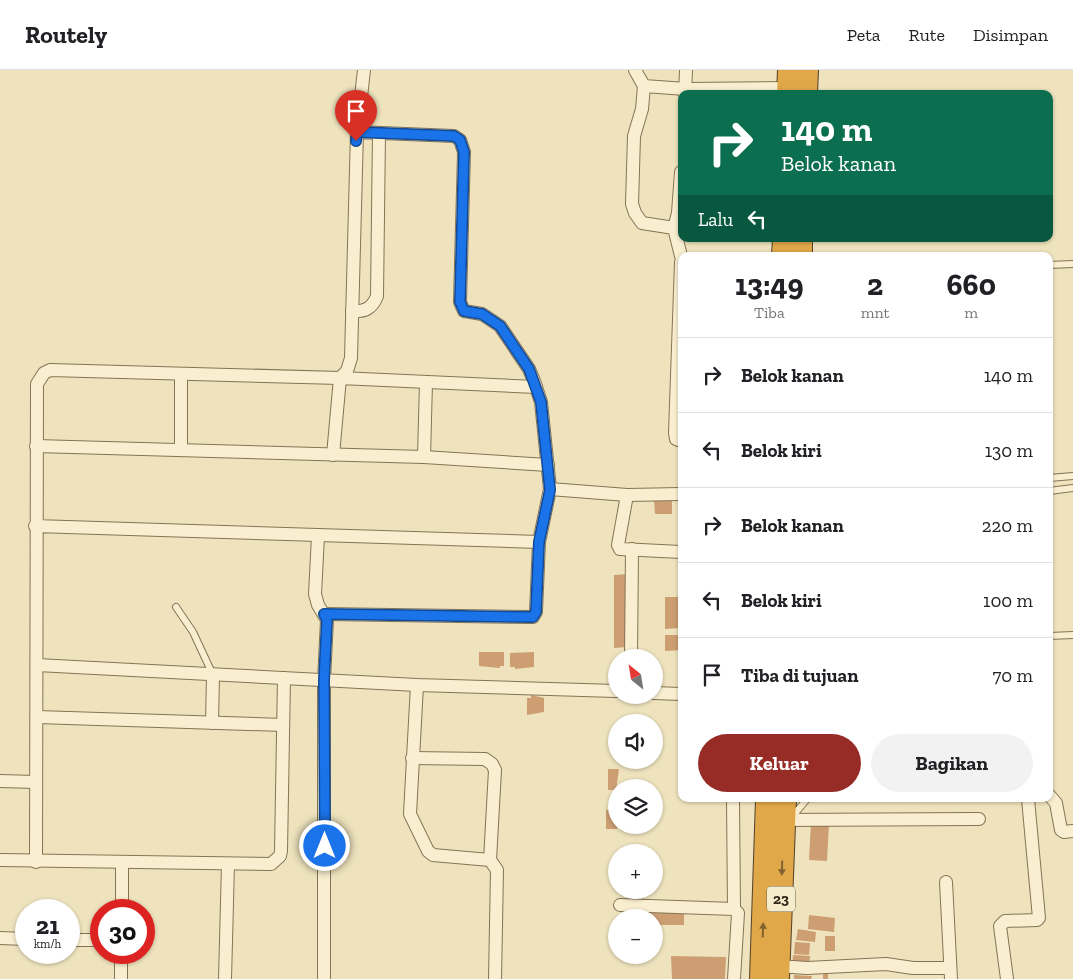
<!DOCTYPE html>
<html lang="id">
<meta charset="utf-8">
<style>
:root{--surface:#fff;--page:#f2f2f2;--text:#202124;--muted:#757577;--line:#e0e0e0;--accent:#962c25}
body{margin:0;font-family:"Zilla Slab",serif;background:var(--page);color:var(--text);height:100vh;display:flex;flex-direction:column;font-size:19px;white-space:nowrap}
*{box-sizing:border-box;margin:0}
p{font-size:16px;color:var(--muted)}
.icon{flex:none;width:28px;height:28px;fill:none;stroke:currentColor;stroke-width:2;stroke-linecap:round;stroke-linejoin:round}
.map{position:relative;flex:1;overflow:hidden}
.sheet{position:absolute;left:678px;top:182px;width:375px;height:550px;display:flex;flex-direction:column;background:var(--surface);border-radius:10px;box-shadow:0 1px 4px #0004}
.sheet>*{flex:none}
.hud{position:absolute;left:678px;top:20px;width:375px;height:152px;border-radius:10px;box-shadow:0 1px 4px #0004;background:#0b6e4f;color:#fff;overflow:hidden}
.needle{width:32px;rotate:330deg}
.controls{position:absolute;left:608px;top:579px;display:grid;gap:10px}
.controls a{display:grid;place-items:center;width:55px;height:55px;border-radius:50%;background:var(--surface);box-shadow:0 1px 4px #0004;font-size:25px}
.speed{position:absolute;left:15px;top:829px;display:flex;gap:10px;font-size:25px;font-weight:700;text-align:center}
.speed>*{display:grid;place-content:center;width:65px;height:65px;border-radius:50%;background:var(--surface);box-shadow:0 1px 4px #0004;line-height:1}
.speed small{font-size:12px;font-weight:400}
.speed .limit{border:8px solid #d22;background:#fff;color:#111}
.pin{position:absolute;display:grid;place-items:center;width:42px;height:42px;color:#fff;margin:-51px -21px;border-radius:50% 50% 50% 0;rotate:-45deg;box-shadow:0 0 5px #0007}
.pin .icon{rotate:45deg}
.me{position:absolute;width:55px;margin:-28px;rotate:0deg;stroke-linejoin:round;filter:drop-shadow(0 0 4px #0008)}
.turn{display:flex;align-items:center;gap:18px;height:105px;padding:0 20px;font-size:22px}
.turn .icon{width:65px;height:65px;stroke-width:2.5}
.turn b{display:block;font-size:35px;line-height:42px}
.then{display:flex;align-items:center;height:48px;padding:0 20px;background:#0003;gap:10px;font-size:19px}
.eta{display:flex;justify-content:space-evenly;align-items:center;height:85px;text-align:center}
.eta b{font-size:30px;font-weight:800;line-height:35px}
.button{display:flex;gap:10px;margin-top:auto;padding:10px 20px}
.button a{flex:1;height:58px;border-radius:30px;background:var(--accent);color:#fff;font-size:20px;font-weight:800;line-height:58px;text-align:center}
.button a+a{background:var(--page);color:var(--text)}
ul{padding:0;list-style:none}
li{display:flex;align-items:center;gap:15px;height:75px;padding:0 20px;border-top:1px solid var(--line)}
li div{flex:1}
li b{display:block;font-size:19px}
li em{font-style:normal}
header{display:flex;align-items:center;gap:30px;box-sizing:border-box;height:70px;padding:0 25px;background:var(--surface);border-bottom:1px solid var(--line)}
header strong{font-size:24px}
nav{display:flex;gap:28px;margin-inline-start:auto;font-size:18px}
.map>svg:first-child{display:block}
.building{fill:#cd9e72}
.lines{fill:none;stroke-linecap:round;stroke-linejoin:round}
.lane-casing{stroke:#867356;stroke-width:8}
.street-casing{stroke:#867356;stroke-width:14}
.highway-casing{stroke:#53402b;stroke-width:24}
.lane{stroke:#f9efd0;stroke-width:6}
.street{stroke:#f9efd0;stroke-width:12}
.highway{stroke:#e1a84a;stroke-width:22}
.oneway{fill:#826230}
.route-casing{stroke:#114b97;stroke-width:12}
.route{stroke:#1a73e8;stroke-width:9}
.labels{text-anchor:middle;stroke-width:5;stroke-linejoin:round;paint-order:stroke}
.shield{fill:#f5eccc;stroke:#6f6450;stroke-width:1}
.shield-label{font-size:15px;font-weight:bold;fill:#35291b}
</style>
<header>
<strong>Routely</strong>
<nav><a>Peta</a><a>Rute</a><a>Disimpan</a></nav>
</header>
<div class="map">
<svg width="1073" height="909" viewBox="0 0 1073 909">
<rect width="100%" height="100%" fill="#eee3bd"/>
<g class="building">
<path d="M654,430H672V444H655Z"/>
<path d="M628,504V577L614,578V505Z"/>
<path d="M665,527H680L681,558L665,559Z"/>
<path d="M665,565H681V580L665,581Z"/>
<path d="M479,582H504V596H500V598L479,596Z"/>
<path d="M534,582V597L515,599V597H510V583Z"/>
<path d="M531,625L544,628V642L527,645V628H531Z"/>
<path d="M608,699H619L616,720H608Z"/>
<path d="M616,739L617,759H606V740Z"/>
<path d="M811,752L829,754L827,791L809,790Z"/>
<path d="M628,842H684V855H654V848H628Z"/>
<path d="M809,845L835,848L834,862L808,859Z"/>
<path d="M798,859L816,862L815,872L796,870Z"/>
<rect x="825" y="866" width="10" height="15"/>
<path d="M795,872L810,873L809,885L794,884Z"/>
<path d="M793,885L810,886L809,897L792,896Z"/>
<path d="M671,886L726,887L725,909H672Z"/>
<rect x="823" y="902" width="5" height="7"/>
<path d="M794,905L812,906L811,909H794Z"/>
</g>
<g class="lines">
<defs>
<g id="lane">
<path d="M1049,195L1073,194"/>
<path d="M1049,408L1073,406"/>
<path d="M1049,421L1073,418"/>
<path d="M176,537L193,562L213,605"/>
<path d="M1049,566L1073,565"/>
<path d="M792,747L807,729"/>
</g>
<g id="street">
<path d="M635,0L644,16L686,19L788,18"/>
<path d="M644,16L642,39L634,66L632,134L635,143L642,153L674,158L681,186"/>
<path d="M685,24L686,0"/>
<path d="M357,62L364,0"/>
<path d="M674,158L678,143L681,102"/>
<path d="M681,192L675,363L676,369L681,371"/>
<path d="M352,241C364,242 372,239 377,226L379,63"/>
<path d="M36,376L424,387L548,395"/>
<path d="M181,380V305"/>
<path d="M333,385L340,308L536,317"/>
<path d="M424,387L426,312"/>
<path d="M550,419L627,425L681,424"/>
<path d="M627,425L618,475L620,479L681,482"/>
<path d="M35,456L539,472L550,419L541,332L534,311L529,299L500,256L482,244L464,241L460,232L464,82L460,70L454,66L357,62L351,288L347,301L340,308L50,300L44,303L37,314L36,792"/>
<path d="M318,466L315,524L318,535L327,550L324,610V909"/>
<path d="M324,544L533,547L536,542L539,472"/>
<path d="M631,588L632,479"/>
<path d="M37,595L417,615L616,621"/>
<path d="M417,615L410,744L428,781L433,785L490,790L497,800L495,909"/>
<path d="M654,623L681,624"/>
<path d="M37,647L283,655"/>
<path d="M212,653L213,605"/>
<path d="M412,688L485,689L492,694L495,700L490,790"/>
<path d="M0,711L36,712"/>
<path d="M1049,725L1056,733L1061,760L1064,762L1073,761"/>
<path d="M733,729L734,839"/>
<path d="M779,750L979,749"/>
<path d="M0,790L271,794L280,786L281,781L284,608"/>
<path d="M946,812L951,909"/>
<path d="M620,835L734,839L738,843L734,909"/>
<path d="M122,840V793"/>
<path d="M0,868L26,869"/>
<path d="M69,870H101"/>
<path d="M778,896L807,898L886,894L913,898H950"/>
<path d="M121,909V882"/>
<path d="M225,909L228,794"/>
<path d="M1007,909L1000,856L1005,851L1037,850L1039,848L1028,729"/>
</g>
<g id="highway">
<path d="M788,24L789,0"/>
<path d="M806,24L807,0"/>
<path d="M783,186L784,169"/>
<path d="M801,186V169"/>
<path d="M761,909L767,729"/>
<path d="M778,909L785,729"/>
</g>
</defs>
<use href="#lane" class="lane-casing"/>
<use href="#street" class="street-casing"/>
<use href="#highway" class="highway-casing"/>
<use href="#lane" class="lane"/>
<use href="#street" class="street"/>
<use href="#highway" class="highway"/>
</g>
<defs><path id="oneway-solid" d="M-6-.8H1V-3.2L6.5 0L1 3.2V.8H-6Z" transform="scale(1.25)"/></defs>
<g class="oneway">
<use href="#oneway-solid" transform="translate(782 798) rotate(92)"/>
<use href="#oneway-solid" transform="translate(763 860) rotate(-88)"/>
</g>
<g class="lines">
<defs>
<path id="route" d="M325,776L324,610L327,550L324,544L533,547L536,542L539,472L550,420L541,332L529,299L500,256L482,244L464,241L460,232L464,82L460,70L454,66L357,62L356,71"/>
</defs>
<use href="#route" class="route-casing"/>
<use href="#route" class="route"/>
</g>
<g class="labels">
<rect class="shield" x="767" y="816.5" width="28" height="25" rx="4"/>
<g class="shield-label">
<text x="781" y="834">23</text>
</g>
</g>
</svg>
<div class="controls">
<a><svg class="needle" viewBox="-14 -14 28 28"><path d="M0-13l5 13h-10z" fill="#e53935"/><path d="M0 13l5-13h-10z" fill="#757577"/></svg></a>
<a><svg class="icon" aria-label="sound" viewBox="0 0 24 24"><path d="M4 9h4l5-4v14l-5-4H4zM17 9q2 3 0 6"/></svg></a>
<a><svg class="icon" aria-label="layers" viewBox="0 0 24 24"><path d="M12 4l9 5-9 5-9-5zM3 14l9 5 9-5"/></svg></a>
<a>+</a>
<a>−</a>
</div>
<div class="speed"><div>21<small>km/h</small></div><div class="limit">30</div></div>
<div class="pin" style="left:356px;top:71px;background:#d93025"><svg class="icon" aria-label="arrive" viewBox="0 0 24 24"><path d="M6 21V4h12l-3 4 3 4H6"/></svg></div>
<svg class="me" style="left:325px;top:776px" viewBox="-20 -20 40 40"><circle r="17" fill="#1a73e8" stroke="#fff" stroke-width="3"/><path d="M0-11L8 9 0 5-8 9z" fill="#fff"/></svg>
<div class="hud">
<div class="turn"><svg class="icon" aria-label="right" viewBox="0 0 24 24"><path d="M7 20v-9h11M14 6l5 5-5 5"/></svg><div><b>140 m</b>Belok kanan</div></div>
<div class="then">Lalu<svg class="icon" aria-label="left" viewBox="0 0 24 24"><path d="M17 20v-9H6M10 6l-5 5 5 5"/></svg></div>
</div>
<section class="sheet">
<div class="eta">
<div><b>13:49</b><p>Tiba</p></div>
<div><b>2</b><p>mnt</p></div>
<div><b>660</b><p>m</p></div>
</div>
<ul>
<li><svg class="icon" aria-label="right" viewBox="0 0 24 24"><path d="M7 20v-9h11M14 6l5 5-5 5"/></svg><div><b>Belok kanan</b></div><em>140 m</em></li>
<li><svg class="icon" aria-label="left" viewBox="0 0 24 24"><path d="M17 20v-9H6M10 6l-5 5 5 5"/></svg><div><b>Belok kiri</b></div><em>130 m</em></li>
<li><svg class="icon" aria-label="right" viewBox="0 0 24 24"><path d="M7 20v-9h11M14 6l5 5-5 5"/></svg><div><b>Belok kanan</b></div><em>220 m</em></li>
<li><svg class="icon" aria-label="left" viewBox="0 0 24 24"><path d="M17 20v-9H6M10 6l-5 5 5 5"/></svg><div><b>Belok kiri</b></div><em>100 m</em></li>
<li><svg class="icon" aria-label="arrive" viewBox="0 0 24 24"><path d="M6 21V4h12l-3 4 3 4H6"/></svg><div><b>Tiba di tujuan</b></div><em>70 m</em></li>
</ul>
<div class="button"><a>Keluar</a><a>Bagikan</a></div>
</section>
</div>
